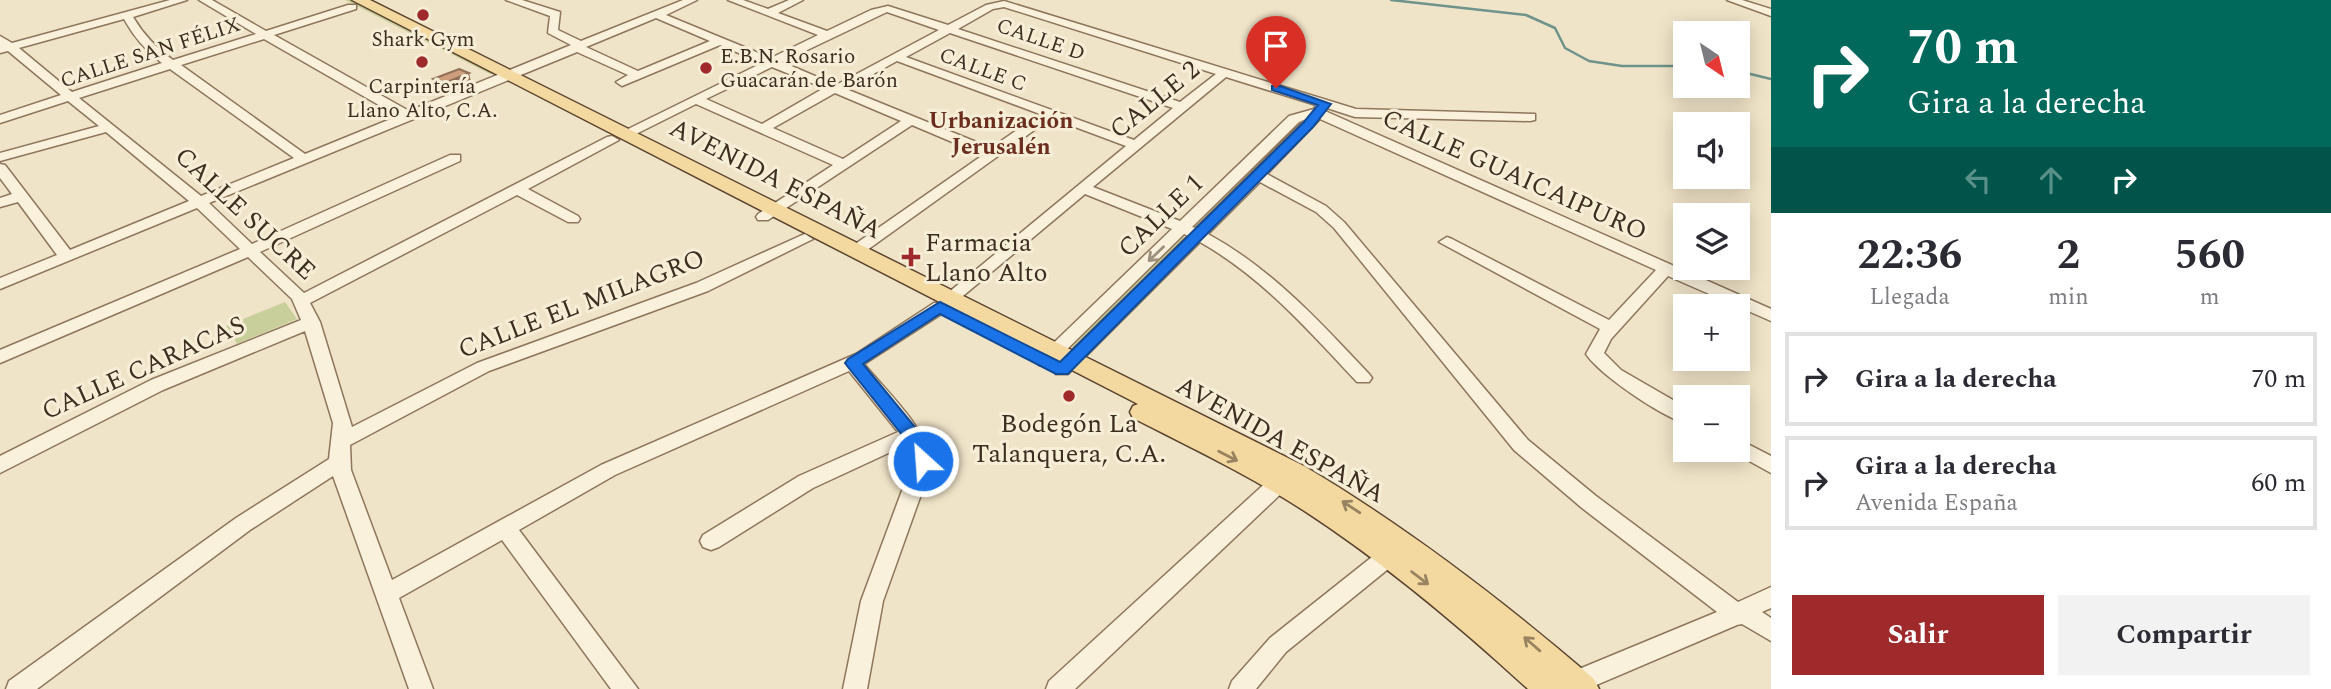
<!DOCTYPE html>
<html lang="es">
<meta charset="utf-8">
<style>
:root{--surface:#fff;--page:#f2f2f3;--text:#2b2b33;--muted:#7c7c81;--line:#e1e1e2;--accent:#9e2a2b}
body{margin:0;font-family:Spectral,serif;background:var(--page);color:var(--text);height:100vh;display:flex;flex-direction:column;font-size:26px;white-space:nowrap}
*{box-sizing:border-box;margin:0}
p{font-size:23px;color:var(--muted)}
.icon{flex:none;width:38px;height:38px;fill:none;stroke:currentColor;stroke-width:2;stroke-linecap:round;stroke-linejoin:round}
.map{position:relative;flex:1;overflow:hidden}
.panel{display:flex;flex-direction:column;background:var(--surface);width:560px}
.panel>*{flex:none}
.banner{background:#00695c;color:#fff;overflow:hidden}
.needle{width:46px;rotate:145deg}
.tools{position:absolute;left:1673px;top:21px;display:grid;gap:14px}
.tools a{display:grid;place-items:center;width:77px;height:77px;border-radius:0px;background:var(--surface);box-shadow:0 4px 18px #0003;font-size:35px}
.pin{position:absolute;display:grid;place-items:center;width:60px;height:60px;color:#fff;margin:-72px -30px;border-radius:50% 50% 50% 0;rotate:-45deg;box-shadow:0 0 7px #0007}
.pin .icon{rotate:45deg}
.me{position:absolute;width:77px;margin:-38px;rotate:334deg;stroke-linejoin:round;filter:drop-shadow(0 0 5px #0008)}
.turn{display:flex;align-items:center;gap:24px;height:147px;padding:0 21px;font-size:32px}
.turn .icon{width:91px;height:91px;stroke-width:2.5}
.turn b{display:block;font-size:49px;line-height:60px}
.lanes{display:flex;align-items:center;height:66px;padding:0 21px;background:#0003;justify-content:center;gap:35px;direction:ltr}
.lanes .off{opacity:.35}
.eta{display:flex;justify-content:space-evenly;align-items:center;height:119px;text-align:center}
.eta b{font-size:42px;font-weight:700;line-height:49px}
.cta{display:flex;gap:14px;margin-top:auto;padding:14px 21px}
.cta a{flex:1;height:80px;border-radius:0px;background:var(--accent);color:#fff;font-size:28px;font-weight:700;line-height:80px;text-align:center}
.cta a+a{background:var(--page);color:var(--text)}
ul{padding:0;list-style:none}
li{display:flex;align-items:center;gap:21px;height:94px;margin:0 14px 10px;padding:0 7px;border:4px solid var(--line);border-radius:0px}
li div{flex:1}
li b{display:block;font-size:26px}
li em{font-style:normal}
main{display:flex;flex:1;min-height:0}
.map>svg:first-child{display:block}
.green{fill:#c9cf9b}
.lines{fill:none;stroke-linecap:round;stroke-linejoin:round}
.stream{stroke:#6f938a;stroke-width:2.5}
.minor-casing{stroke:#8d765c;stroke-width:3}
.major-casing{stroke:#5b4430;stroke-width:3}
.minor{fill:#faf1dc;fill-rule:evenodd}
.major{fill:#f3d9a0;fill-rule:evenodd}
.wall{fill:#b2896c}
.shaded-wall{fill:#916f58}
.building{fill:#cf9f7d;stroke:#916f58;stroke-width:2}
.oneway{stroke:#9c907e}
.oneway2{stroke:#988460}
.route{fill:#1a73e8;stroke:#114b97;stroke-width:2}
.poi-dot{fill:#9e2a2b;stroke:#f7eed8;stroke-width:2.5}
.labels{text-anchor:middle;stroke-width:6;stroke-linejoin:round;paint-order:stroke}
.far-poi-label{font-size:21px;fill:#3d2e20;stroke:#f7eed8}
.far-street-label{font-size:21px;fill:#3d2e20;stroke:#f7eed8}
.far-neighbourhood-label{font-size:23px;font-weight:bold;fill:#6b2e1e;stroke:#f7eed8}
.street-label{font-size:26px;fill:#3d2e20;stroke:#f7eed8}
.poi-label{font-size:26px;fill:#3d2e20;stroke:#f7eed8;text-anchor:start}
</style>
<main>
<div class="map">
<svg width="1771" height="689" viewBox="0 0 1771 689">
<rect width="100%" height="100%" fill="#f0e4c8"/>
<g class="green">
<path d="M345,0H353L495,72L490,74Z"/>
<path d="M1294,127H1298L1197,228H1192Z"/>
<path d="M1182,236L1186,238L1075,348L1070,347Z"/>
<path d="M285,302L297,319L237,344L226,326Z"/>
</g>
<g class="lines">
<g class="stream">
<path d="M1391,0L1526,15L1555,28L1565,48L1589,61L1622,66H1685"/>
<path d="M1738,71L1771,79"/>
</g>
<defs>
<g id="minor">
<path d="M170,0H187L133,17C144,35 156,48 173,60L256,34L199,0H212L266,31L348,5H356V9L274,35L409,111L571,45L548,33L550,16L506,0H522L560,12L558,30L581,41L683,0H697L666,15L771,58L818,35L728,0H743L768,9L789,0H803L778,13L827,31L871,10L888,6L948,25L986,5L1004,1L1356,109L1535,114V120L1530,121L1355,117L1327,108L1325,111L1771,309V321L1668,276L1611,339L1604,353L1621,370L1685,407V423C1661,416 1600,375 1586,354L1600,329L1439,242L1447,237L1452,239L1609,320L1656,270L1320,119L1267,174L1326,206L1344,222L1528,440L1596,496L1738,602L1771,587V608L1762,612L1771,618V641L1742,624L1737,625L1587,689H1567L1564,682L1567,674L1717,612L1582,508L1514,450L1334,228L1316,212L1260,182L1208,234C1272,269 1320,322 1369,374L1372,378L1369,382H1357C1309,331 1262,277 1200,242L1068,374H1056L1053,370L1056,366L1188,236L1184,234L1051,365H1039L1036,361L1039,357L1172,229L1085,194L957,301H945L943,297L1126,146L1051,118L863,253H851L849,250L851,247L983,155L912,125L768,220H758L756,217L758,214L833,165L696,104L630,137L625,138L618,134L762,63L720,45L622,86L616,82L628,75L577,52L209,203L252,244L450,155H460V161L260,252L304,293L607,137L612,136L619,140L528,189L578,216L580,219L578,222H568L517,195L310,303L320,322L352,427L477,363L696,283L800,236L805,234L813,239L708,291L489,371L350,445L351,470L392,580L601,465L856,354L934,303H946L948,307L946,311L864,364C889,394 922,424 933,461L883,601L867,689H843L861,601L913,461L908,444L813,488L719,547L711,550L703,547L700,541L703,535L799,476L898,432L849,371L615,475L519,530L638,689H611L502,540L399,598L433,689H409L333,476L250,530L37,689H6L9,681L236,518L329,459L333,423L305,331L163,390L0,473V456L151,380L301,320L292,299L248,257L0,363V350L240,249L197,208L0,289V278L57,255L18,202L0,207V198L12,194L0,178V164L5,165L70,250L189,201L106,132L0,161V153L99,126L68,101L0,123V115L61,95L8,51L0,53V36L12,43ZM1004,7L1216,74L1180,102L958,29L993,9ZM887,12L939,30L836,85L782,62ZM656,18L710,41L638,71L586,47ZM124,19C134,37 146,51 162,63L72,92L19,48ZM950,33L1173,108L1134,140L906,57ZM264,39L398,116L305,154L181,65ZM897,61L1040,114L991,148L846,89ZM772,67L824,88L762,124L706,99ZM170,69L294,158L201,196L79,98ZM1226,77L1316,105L1314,109L1289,116L1180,221L1093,187ZM835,93L901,121L843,159L773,128ZM1306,119L1196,228L1192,227L1299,122Z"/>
<path d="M1727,0H1742L1771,9V16Z"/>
<path d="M1738,439L1771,456V473L1731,451L1738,450Z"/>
<path d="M1279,475L1286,477L1289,483L1286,489L1075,689H1046L1049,681L1272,477Z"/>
<path d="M1390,546L1398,549L1401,555L1398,561L1286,652L1256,689H1229L1232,681L1270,638L1382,549Z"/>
</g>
<path id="major" d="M352,0H370L1304,466C1408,528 1502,600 1594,679L1599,689H1528C1457,624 1383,562 1303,510C1249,475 1190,447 1133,418L1130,412L1133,406L1138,404Z"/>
</defs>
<use href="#minor" class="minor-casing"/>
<use href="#major" class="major-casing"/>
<use href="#minor" class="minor"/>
<use href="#major" class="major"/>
</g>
<path class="wall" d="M469,73L471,83L445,93L436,88L433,79Z"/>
<path class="shaded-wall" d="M469,73L471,83L445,93L442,84Z"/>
<path class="building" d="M459,69L469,73L442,84L433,79Z"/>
<defs><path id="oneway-shaft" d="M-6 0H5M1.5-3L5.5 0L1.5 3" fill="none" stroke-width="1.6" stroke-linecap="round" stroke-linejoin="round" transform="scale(1.75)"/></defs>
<use class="oneway" href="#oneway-shaft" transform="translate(1156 254) rotate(136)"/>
<g class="oneway2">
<use href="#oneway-shaft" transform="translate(1228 456) rotate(27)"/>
<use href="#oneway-shaft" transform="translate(1351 507) rotate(-147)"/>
<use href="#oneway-shaft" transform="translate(1420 578) rotate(37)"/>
<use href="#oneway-shaft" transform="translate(1532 644) rotate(-139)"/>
</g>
<path class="route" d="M1272,86H1280L1331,104L1313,127L1068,374H1056L940,314L863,364L924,438L932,461L930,466H917L910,445L848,367L845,363L848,359L940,302L1060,362L1304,122L1318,105L1272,90Z"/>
<g class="poi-dot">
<circle cx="423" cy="15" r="7"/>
<circle cx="422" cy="62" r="7"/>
<circle cx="706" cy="68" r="7"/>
<path d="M907.5 246.5h7v7h7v7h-7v7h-7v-7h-7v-7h7z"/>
<circle cx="1069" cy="396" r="7"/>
</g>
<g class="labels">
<g class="far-poi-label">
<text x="423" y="46">Shark Gym</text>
<text x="720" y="63" text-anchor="start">E.B.N. Rosario<tspan x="720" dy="24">Guacarán de Barón</tspan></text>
<text x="422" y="93">Carpintería<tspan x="422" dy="24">Llano Alto, C.A.</tspan></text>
</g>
<g class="far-street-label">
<text transform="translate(1041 39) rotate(19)" y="7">CALLE D</text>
<text transform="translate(150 52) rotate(-18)" y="7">CALLE SAN FÉLIX</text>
<text transform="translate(983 69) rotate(20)" y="7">CALLE C</text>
</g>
<g class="far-neighbourhood-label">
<text x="1001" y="128">Urbanización<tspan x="1001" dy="26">Jerusalén</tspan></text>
</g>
<g class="street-label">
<text transform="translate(1154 99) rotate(-39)" y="9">CALLE 2</text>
<text transform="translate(1515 174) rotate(24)" y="9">CALLE GUAICAIPURO</text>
<text transform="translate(776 178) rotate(27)" y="9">AVENIDA ESPAÑA</text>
<text transform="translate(246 213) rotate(43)" y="9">CALLE SUCRE</text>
<text transform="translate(1160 215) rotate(-44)" y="9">CALLE 1</text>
<text transform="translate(581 303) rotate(-21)" y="9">CALLE EL MILAGRO</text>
<text transform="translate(143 367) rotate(-24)" y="9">CALLE CARACAS</text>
<text transform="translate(1281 439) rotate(29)" y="9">AVENIDA ESPAÑA</text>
</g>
<g class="poi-label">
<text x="925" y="251">Farmacia<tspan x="925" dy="30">Llano Alto</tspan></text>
<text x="1069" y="432" text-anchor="middle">Bodegón La<tspan x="1069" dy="30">Talanquera, C.A.</tspan></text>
</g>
</g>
</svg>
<div class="tools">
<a><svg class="needle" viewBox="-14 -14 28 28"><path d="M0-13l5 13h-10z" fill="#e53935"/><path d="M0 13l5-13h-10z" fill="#7c7c81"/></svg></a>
<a><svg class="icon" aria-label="sound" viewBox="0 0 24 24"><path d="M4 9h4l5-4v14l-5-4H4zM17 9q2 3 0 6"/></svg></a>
<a><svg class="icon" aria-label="layers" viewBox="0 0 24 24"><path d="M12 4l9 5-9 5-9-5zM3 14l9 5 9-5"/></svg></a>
<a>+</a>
<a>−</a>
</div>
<div class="pin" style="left:1276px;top:88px;background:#d93025"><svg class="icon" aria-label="arrive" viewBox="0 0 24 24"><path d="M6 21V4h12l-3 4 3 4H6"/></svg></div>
<svg class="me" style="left:923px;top:461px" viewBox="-20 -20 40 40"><circle r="17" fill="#1a73e8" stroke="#fff" stroke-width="3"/><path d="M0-11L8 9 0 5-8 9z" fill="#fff"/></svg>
</div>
<section class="panel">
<div class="banner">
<div class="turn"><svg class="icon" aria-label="right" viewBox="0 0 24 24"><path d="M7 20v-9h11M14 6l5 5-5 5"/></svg><div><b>70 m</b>Gira a la derecha</div></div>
<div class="lanes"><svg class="icon off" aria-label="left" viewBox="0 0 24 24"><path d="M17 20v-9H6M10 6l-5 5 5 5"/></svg><svg class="icon off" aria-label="ahead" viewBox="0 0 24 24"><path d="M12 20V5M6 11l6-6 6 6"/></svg><svg class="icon" aria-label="right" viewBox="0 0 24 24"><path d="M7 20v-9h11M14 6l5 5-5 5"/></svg></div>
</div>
<div class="eta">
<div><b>22:36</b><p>Llegada</p></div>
<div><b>2</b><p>min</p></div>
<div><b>560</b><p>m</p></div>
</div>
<ul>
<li><svg class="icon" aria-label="right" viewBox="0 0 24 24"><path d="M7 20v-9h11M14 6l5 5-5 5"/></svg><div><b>Gira a la derecha</b></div><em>70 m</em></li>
<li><svg class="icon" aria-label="right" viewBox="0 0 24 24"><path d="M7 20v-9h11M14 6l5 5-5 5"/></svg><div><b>Gira a la derecha</b><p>Avenida España</p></div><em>60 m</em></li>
</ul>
<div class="cta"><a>Salir</a><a>Compartir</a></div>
</section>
</main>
